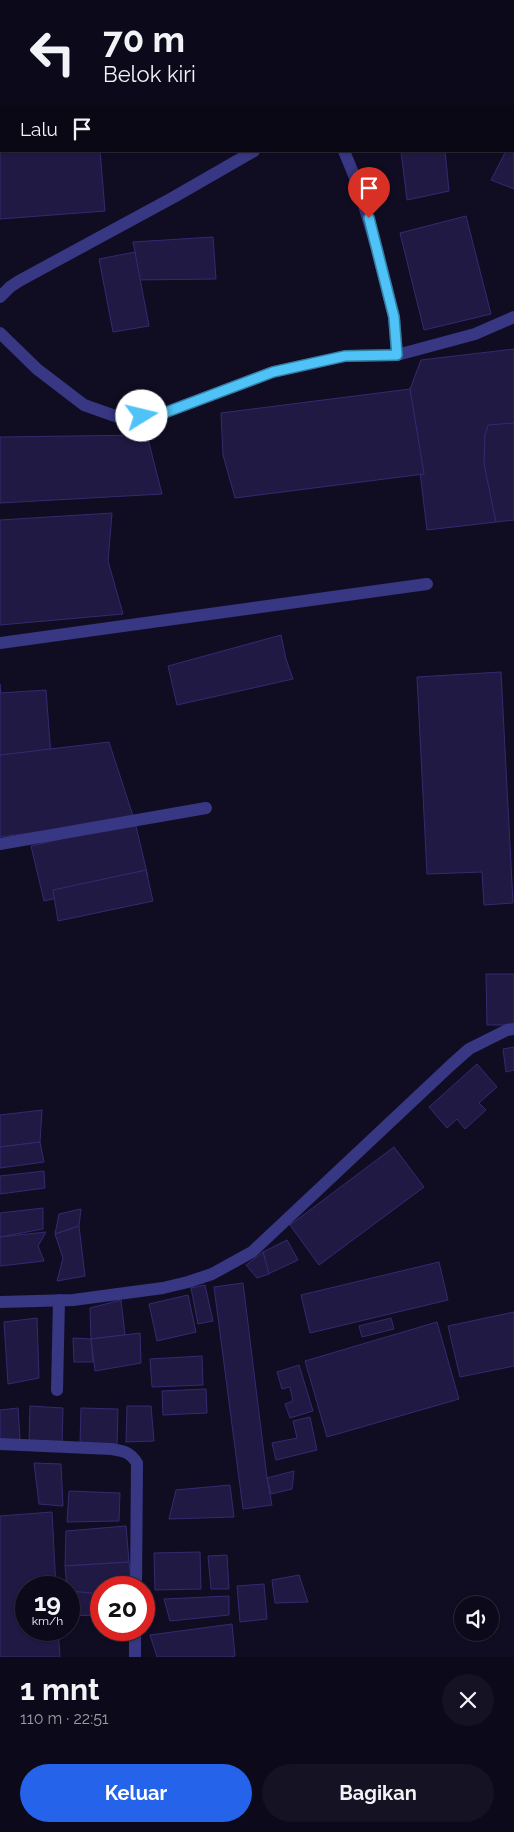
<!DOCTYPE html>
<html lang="id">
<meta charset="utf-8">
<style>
:root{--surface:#0c0a1a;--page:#151323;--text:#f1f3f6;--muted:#9a9aa2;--line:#2c2b39;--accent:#2563eb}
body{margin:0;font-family:Raleway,sans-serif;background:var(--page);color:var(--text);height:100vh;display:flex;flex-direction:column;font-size:19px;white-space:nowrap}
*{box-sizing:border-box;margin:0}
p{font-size:16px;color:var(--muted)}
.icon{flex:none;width:28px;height:28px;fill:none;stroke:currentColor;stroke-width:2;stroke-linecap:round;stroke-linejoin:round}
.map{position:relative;height:1657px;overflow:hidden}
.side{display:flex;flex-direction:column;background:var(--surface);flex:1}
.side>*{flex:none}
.top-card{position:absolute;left:0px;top:0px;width:515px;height:152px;box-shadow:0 1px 4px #0004,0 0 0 1px var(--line);background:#0c0a1a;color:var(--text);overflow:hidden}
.controls{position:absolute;left:454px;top:1596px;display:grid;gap:10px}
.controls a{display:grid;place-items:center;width:45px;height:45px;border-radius:50%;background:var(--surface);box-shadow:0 1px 4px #0004,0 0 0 1px var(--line);font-size:25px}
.speed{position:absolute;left:15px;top:1576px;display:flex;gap:10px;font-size:25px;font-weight:700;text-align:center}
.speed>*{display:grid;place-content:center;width:65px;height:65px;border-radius:50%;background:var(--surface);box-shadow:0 1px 4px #0004,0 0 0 1px var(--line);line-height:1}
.speed small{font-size:12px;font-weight:400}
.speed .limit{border:8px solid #d22;background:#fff;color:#111}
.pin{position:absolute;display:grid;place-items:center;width:42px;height:42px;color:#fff;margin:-51px -21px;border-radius:50% 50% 50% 0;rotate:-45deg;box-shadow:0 0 5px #0007}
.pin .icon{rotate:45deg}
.me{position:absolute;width:55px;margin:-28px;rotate:81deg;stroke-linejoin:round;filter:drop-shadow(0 0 4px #0008)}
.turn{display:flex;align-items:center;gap:18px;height:105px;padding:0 20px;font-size:22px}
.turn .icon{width:65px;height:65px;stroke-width:2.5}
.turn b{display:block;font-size:35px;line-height:42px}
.then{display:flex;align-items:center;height:48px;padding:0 20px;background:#0003;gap:10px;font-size:19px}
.round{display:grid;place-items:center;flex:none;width:52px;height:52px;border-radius:26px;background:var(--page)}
.head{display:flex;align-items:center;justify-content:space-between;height:85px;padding:0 20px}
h1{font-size:30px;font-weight:700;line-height:38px}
.primary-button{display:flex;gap:10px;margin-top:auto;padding:10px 20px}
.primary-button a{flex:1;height:58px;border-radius:30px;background:var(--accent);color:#fff;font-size:20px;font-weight:700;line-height:58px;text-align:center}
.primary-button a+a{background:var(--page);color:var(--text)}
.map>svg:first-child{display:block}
.building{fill:#201944;stroke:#352a70}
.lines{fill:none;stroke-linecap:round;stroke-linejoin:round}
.minor{stroke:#373783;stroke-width:12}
.route-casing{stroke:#337fa1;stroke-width:12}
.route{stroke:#4fc3f7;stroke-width:9}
</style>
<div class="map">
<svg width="514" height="1657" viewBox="0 0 514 1657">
<rect width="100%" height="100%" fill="#100d23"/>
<g class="building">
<path d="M0,0H103V1H1L0,57Z"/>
<rect x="145" y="0" width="203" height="1"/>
<path d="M0,64L1,151H100L105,211L0,219Z"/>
<path d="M514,147V189L491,180L506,151H514Z"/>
<path d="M401,151H445L449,191L407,200Z"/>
<path d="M466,216L491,314L424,330L400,233Z"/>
<path d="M213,237L216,279L132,280L135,252L133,242Z"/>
<path d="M135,252L149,326L113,332L99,259Z"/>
<path d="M514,349V431L485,435L496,522L427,530L410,389L421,360Z"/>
<path d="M410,389L424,474L235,498L223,455L221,413Z"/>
<path d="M514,423V520L496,522L484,464L485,435L488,425Z"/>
<path d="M147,435L162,494L0,503V437Z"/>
<path d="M112,513L108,561L123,614L0,625V520Z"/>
<path d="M281,635L286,659L293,679L177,705L168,666Z"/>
<path d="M501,672L513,903L484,905L482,872L427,874L417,677Z"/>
<path d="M0,684L7,754L0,755Z"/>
<path d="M46,690L51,756L0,759V693Z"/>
<path d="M109,742L134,819L0,837V755Z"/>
<path d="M135,822L148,877L44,901L31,846Z"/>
<path d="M146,870L153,901L58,921L53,890Z"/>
<path d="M486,974H514V1025H487Z"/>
<path d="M514,1047V1070L506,1072L503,1049Z"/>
<path d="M477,1064L497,1087L479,1103L486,1110L465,1129L457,1119L447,1128L429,1107Z"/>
<path d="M42,1110L40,1142L0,1147V1115Z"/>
<path d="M40,1142L44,1162L0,1168V1147Z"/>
<path d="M394,1147L424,1187L319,1265L290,1225Z"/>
<path d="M44,1171L45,1188L0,1194V1176Z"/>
<path d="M43,1208V1229L0,1237V1213Z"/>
<path d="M81,1209L79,1226L55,1234L59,1214Z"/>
<path d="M79,1226L85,1276L57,1281L63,1258L55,1234Z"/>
<path d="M46,1232L38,1246L44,1261L0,1266V1237Z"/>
<path d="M287,1240L298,1260L268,1274L263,1252Z"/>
<path d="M263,1252L269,1274L257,1278L246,1265Z"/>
<path d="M439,1262L448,1300L310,1333L301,1295Z"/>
<path d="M243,1283L267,1478L272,1505L243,1509L214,1287Z"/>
<path d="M205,1285L213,1321L198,1324L191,1288Z"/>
<path d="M188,1295L196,1332L157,1341L149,1304Z"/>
<path d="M121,1300L125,1335L91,1339L90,1308Z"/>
<path d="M514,1312V1366L460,1377L448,1326Z"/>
<path d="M37,1318L39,1378L8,1384L4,1322Z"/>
<path d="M391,1318L394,1329L362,1337L359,1326Z"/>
<path d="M437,1322L459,1399L327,1437L305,1361Z"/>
<path d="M140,1333L141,1363L95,1371L91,1339Z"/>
<path d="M73,1338L91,1339L93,1362H74Z"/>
<path d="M202,1356L203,1385L152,1387L150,1359Z"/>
<path d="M299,1365L313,1411L290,1418L285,1404L293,1401L290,1387L282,1389L277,1372Z"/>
<path d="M206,1389L207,1413L163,1415L162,1391Z"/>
<path d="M30,1406L63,1408L62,1445L29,1444Z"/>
<path d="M127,1406H151L154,1441L126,1442Z"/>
<path d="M18,1408L20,1439L0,1442V1410Z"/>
<path d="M81,1408L118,1409L117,1445L80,1444Z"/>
<path d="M310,1417L317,1450L276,1460L272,1443L297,1438L293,1421Z"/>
<path d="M34,1463L61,1464L63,1506L39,1504Z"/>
<path d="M294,1471L292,1489L271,1494L267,1478Z"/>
<path d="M230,1485L234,1517L169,1519L176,1490Z"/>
<path d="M69,1491L120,1493L119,1521L67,1522Z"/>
<path d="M52,1512L56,1588H26V1630H58L60,1657H0V1516Z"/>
<path d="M126,1526L129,1562L65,1566L66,1531Z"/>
<path d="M200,1552L201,1589L155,1590L154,1553Z"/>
<path d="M227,1555L229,1589H211L208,1556Z"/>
<path d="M129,1562L132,1588H101V1594L69,1591V1588H67L65,1566Z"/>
<path d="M299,1575L308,1602L275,1603L272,1580Z"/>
<path d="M264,1584L267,1619L240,1622L237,1586Z"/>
<path d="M69,1591L101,1594V1616L69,1615Z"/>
<path d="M229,1596V1615L170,1621L164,1599Z"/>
<path d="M232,1624L235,1656L230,1657H157L150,1635Z"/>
</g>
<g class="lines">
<g class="minor">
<path d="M0,297L10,287L19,281L174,197L254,151"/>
<path d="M0,333L37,369L84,405L118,417L164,413L273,372L345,356L397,355L394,317L377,249L358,185L344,151"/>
<path d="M397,355L475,334L514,317"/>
<path d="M0,643L427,584"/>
<path d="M0,844L206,808"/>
<path d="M0,1302L73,1300L163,1288L188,1282L212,1274L252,1252L451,1065L469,1049L507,1030L514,1029"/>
<path d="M57,1390L59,1300"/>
<path d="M0,1444L111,1449C124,1451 130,1452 137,1463L136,1588"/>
<path d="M135,1657V1630"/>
</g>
</g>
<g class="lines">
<defs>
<path id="route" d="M142,416L164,413L273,372L345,356L397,355L394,317L369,218"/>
</defs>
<use href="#route" class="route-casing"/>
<use href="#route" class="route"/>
</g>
</svg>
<div class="controls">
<a><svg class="icon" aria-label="sound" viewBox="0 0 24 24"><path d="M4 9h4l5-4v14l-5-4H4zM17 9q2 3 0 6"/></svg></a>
</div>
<div class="speed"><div>19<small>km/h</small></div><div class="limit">20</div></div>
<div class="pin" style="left:369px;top:218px;background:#d93025"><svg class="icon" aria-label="arrive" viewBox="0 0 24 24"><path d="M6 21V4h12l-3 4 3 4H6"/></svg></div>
<svg class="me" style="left:142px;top:416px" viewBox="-20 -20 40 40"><circle r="19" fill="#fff"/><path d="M0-13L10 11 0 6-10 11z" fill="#4fc3f7"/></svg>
<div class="top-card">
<div class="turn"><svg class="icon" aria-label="left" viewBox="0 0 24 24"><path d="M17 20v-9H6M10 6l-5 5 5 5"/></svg><div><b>70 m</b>Belok kiri</div></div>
<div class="then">Lalu<svg class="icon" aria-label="arrive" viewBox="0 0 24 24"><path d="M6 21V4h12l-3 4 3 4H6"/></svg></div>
</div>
</div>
<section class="side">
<div class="head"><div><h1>1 mnt</h1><p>110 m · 22:51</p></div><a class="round"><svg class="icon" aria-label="close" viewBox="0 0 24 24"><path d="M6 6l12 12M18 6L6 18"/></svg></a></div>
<div class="primary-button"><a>Keluar</a><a>Bagikan</a></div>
</section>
